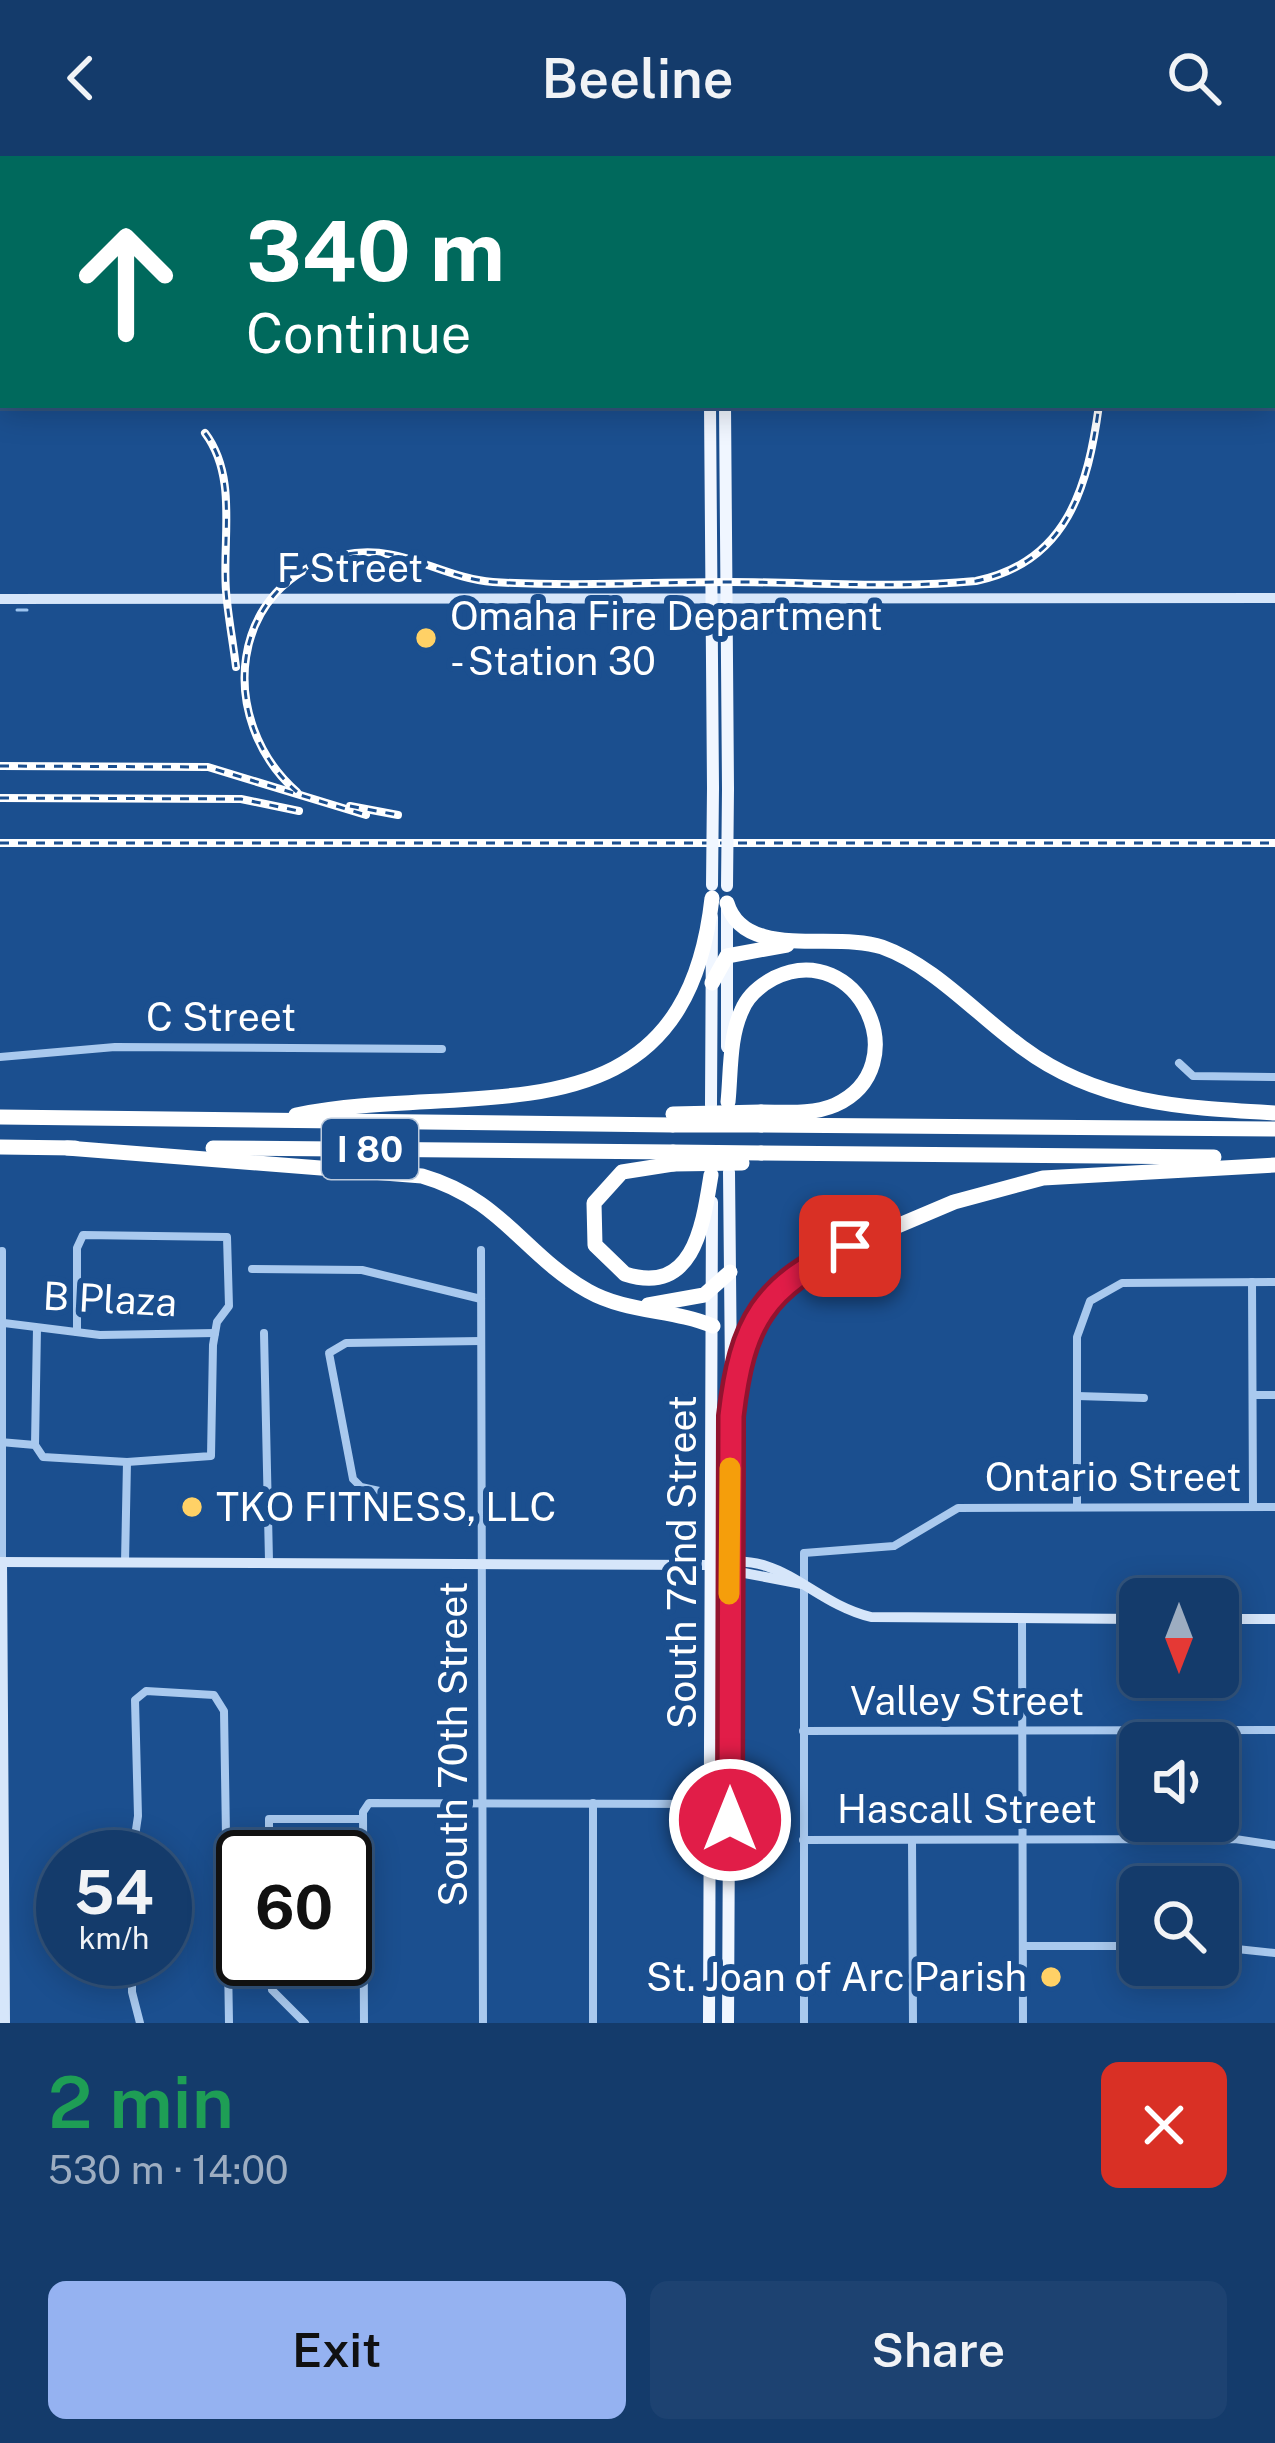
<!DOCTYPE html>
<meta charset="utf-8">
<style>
:root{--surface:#143b6b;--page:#1d4271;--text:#f1f3f6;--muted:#9dadc1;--line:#33557e;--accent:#95b2f1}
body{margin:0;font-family:"Public Sans",sans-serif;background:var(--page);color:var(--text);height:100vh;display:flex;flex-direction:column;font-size:45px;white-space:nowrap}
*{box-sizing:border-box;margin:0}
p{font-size:39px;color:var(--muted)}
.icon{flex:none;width:66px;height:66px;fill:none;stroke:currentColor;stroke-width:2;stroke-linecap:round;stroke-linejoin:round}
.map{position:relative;height:1867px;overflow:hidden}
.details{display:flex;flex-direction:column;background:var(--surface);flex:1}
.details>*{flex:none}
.guide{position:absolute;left:0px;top:0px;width:1275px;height:252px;box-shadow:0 6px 30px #0003,0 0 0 3px var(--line);background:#00695c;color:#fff;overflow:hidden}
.needle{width:78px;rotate:180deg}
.buttons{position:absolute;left:1119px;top:1422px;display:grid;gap:24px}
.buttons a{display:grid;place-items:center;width:120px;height:120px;border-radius:18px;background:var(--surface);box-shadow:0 6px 30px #0003,0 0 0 3px var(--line);font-size:60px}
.speed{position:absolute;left:36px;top:1674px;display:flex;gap:24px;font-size:60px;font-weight:700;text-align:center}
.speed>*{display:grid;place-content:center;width:156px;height:156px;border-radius:50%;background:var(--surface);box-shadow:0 6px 30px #0003,0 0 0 3px var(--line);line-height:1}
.speed small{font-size:30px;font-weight:400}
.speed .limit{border:6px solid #111;border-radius:18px;background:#fff;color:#111}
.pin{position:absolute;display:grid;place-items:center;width:102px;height:102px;color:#fff;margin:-51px;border-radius:24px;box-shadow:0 6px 18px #0006}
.me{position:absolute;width:132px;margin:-66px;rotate:0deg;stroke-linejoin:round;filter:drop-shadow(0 0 9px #0008)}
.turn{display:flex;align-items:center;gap:42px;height:252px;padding:0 48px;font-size:54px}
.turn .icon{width:156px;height:156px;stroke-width:2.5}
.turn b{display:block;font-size:84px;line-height:102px}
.round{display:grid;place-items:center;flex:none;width:126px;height:126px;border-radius:18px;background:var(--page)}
.headline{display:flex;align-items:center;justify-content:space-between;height:204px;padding:0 48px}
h1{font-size:72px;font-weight:600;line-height:90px;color:#1e9e55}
.button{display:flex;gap:24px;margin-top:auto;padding:24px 48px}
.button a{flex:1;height:138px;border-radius:18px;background:var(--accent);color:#111;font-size:48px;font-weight:600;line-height:138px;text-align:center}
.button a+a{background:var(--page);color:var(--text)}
header{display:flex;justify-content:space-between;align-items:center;height:156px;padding:0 48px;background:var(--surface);font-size:54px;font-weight:600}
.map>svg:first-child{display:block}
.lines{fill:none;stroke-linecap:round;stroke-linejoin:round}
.stream{stroke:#9cc4f0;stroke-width:3}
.street{stroke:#a9c9ee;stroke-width:8}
.secondary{stroke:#d6e6fa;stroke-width:10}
.primary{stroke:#f0f6ff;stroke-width:12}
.highway{stroke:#fff;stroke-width:15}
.rail-casing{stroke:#fff;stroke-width:8}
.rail{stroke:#1b4f8f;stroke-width:3;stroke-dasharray:9;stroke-linecap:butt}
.primary-bridge{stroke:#f0f6ff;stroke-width:12}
.highway-bridge{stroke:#fff;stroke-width:15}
.route-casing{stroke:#92132f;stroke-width:30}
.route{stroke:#e11d48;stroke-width:21}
.slow{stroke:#f59e0b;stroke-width:21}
.poi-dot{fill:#ffd166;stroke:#1b4f8f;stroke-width:4.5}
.labels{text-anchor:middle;stroke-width:12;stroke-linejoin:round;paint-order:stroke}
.shield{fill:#1b4f8f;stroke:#bbcadd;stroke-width:3}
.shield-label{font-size:36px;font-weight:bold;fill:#fff}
.street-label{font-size:39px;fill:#fff;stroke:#1b4f8f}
.poi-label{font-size:39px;fill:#fff;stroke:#1b4f8f;text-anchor:start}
</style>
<header><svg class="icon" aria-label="back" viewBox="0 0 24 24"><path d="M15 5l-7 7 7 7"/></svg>Beeline<svg class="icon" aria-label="search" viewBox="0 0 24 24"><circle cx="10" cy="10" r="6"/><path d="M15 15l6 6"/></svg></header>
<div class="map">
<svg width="1275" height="1867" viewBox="0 0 1275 1867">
<rect width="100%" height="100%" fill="#1b4f8f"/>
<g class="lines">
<path class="stream" d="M17,454H27"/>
<g class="street">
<path d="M0,901L115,891L442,893"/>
<path d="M1179,907L1193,920L1275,921"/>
<path d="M481,1094L483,1867"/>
<path d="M2,1095V1406"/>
<path d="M252,1113L362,1114L481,1143"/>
<path d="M1252,1126L1253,1351"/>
<path d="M4,1167L100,1179L215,1177"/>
<path d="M264,1177L269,1405"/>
<path d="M1253,1239H1275"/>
<path d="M1077,1240L1144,1242"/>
<path d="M0,1286L35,1289L43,1301L127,1306L211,1300L213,1189L217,1166L229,1150L227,1081L83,1079L77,1092V1176"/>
<path d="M35,1289L37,1172"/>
<path d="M393,1338L361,1331L353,1323L329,1197L346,1187L481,1185"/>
<path d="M1077,1351V1181L1090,1145L1122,1127L1275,1126"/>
<path d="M125,1407L127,1306"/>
<path d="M1022,1463L1023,1867"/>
<path d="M803,1575L1275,1574"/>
<path d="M803,1684L1235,1683L1275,1689"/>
<path d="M912,1684L913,1867"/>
<path d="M132,1701L138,1660L135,1544L146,1535L214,1539L224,1555L229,1867"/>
<path d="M269,1701V1663H363"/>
<path d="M1023,1790H1140"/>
<path d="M1218,1791L1275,1797"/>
<path d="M132,1803V1836L140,1867"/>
<path d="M270,1803L272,1834L305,1867"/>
<path d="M364,1867L363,1656L369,1647L709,1648"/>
<path d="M593,1867V1647"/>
<path d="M804,1867V1397L894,1390L958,1352L1275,1351"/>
</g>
<g class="secondary">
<path d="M0,443L1275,442"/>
<path d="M0,1406L711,1409C781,1391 809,1446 871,1461L1140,1463"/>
<path d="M2,1406L5,1867"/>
<path d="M723,1413L802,1428"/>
<path d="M1218,1463H1275"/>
</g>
<g class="primary">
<path d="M724,0V3"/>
<path d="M709,3V0"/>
<path d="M710,249L713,632"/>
<path d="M725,249L728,633"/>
<path d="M727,749V891"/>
<path d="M711,949L712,761"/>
<path d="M729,1016L731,1218"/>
<path d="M709,1867L712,1046"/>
<path d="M728,1867L731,1256"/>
</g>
<g class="highway">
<path d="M727,747C744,805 836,775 882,791C935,810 978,860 1023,892C1098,948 1185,952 1275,957"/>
<path d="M712,827L727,800L787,789"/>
<path d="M728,946C731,916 729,881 742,854C748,839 761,829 774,822C858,781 919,911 835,949C812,959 785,956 761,956"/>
<path d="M296,959C474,923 684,994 712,742"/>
<path d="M0,961L673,969"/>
<path d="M761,969L1275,973"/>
<path d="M0,991L75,992"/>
<path d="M67,992L422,1020C502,1043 524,1099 588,1135C627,1157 673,1153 713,1170"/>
<path d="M213,992L673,996"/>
<path d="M761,997L1214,1001"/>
<path d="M673,1008L622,1016L594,1047L595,1089L625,1118C694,1140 703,1069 711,1019"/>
<path d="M648,1149L704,1139L730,1116"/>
<path d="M731,1260L739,1198L757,1159L791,1122L850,1090L954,1046L1043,1022L1275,1009"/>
</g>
<defs>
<g id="rail">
<path d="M1119,0V3"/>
<path d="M1151,0V3"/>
<path d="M205,277C238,321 222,382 226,435C228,460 233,486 236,511"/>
<path d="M0,610L208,611L366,659"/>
<path d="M297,636C216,565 227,426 343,399C399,386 440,422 493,426C571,431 652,426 730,426C811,426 896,433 976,425C1068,406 1088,330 1099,249"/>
<path d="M0,642L241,643L299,655"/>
<path d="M350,650L398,659"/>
<path d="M0,687H1275"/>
</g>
</defs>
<use href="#rail" class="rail-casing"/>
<use href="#rail" class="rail"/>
<g class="primary-bridge">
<path d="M712,729L713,632"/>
<path d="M727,730L728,633"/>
</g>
<g class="highway-bridge">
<path d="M673,958L761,956"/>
<path d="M673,969H761"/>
<path d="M673,996L761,997"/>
<path d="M673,1008L742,1007"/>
</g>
</g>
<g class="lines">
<defs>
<path id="route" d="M730,1664L731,1260C742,1166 763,1130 850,1090"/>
</defs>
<use href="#route" class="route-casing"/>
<use href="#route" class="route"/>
<path class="slow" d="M729,1438L730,1312"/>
</g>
<g class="poi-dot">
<circle cx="426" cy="482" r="12"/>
<circle cx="192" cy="1351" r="12"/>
<circle cx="1051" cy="1821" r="12"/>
</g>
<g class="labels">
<rect class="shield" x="322" y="963" width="96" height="60" rx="9"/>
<g class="shield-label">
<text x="370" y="1006">I 80</text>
</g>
<g class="street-label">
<text x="350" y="426">F Street</text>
<text x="221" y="875">C Street</text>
<text transform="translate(110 1143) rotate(3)" y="14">B Plaza</text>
<text x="1113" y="1335">Ontario Street</text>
<text transform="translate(682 1406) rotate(-90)" y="14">South 72nd Street</text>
<text x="967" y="1559">Valley Street</text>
<text transform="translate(453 1588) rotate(-90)" y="14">South 70th Street</text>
<text x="967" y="1667">Hascall Street</text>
</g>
<g class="poi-label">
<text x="450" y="474">Omaha Fire Department<tspan x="450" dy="45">- Station 30</tspan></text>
<text x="216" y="1365">TKO FITNESS, LLC</text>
<text x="1027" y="1835" text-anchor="end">St. Joan of Arc Parish</text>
</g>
</g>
</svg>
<div class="buttons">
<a><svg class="needle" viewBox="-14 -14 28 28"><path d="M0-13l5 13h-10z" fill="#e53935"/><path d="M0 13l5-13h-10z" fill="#9dadc1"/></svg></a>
<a><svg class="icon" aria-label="sound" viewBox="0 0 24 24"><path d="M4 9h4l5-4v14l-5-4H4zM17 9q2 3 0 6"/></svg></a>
<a><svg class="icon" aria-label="search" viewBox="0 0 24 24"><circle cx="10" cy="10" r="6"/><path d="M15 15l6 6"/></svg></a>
</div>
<div class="speed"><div>54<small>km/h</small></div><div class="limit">60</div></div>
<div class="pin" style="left:850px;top:1090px;background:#d93025"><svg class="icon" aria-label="arrive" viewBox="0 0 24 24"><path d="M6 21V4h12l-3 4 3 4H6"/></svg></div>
<svg class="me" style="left:730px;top:1664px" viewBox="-20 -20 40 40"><circle r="17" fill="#e11d48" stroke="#fff" stroke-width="3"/><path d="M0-11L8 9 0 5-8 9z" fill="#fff"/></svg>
<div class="guide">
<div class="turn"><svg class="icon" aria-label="ahead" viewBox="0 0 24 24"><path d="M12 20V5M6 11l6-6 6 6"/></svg><div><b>340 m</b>Continue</div></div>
</div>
</div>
<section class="details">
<div class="headline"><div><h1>2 min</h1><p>530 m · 14:00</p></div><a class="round" style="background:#d93025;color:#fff"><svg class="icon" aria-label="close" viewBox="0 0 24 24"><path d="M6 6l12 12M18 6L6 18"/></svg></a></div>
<div class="button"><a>Exit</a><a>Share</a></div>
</section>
